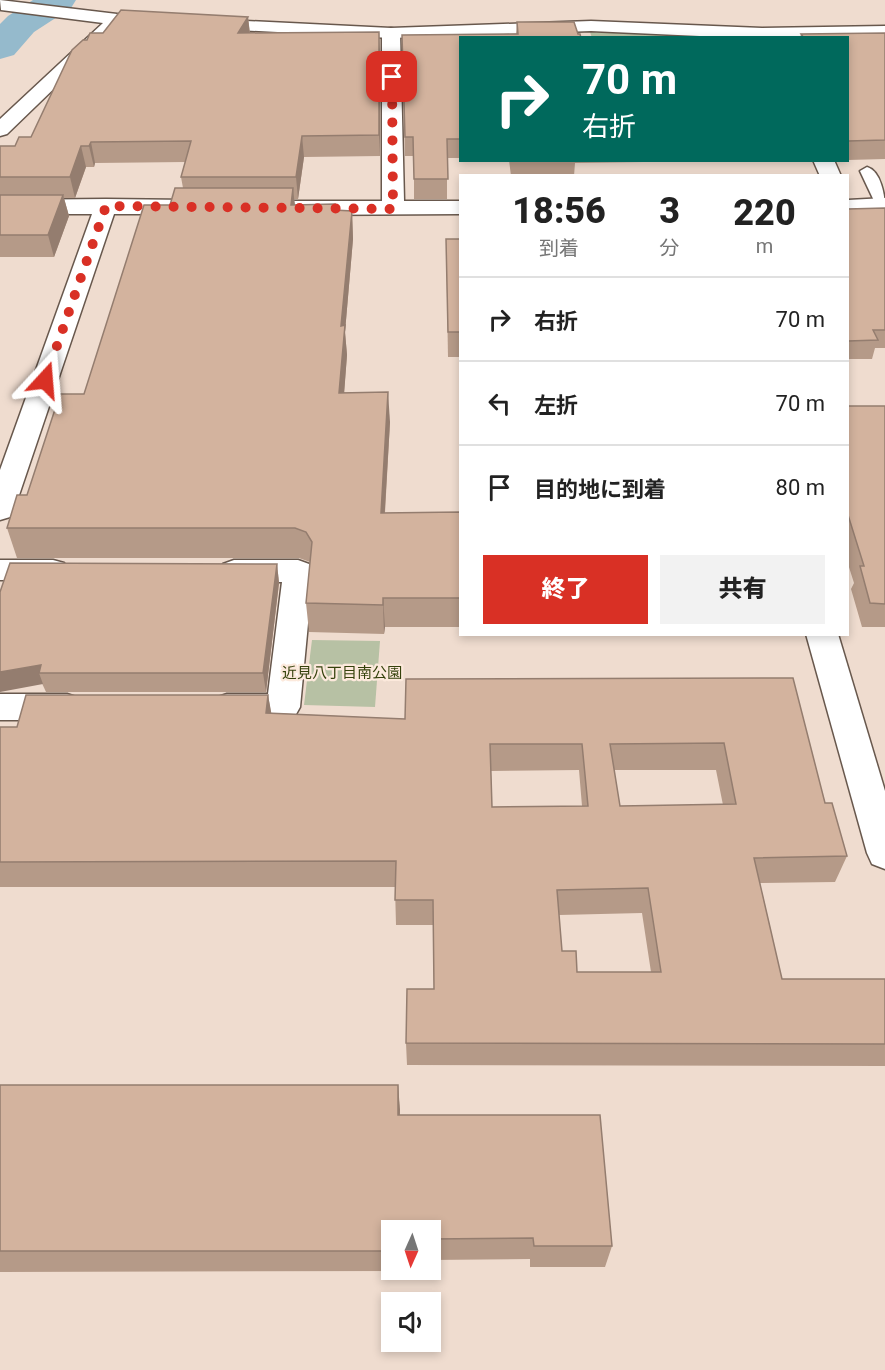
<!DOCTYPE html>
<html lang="ja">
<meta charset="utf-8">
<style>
:root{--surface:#fff;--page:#f2f2f2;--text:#222;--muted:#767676;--line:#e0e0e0;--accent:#d93025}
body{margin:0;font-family:Roboto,"Noto Sans JP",sans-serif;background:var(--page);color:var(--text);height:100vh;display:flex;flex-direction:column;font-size:22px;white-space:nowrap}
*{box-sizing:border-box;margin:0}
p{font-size:20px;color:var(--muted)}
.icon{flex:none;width:33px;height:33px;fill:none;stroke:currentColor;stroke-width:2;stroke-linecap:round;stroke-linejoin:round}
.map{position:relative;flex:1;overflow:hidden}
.details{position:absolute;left:459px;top:174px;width:390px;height:462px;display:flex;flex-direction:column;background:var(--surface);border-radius:0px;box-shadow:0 3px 9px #0003}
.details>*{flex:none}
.top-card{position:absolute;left:459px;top:36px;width:390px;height:126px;border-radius:0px;box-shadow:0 3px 9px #0003;background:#00695c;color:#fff;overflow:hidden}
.needle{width:39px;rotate:183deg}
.fabs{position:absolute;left:381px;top:1220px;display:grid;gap:12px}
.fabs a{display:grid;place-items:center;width:60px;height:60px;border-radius:0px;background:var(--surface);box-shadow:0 3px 9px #0003;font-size:30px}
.pin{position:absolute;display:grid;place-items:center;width:51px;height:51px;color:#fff;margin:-26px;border-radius:12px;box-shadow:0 3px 9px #0006}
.me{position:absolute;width:66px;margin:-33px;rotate:19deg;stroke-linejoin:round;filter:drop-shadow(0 0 4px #0008)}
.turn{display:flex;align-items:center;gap:21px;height:126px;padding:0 24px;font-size:27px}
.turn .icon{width:78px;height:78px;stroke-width:2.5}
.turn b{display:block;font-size:42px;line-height:51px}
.eta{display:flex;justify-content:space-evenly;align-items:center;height:102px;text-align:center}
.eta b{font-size:36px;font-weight:800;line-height:42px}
.cta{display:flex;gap:12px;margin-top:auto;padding:12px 24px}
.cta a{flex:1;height:69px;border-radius:0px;background:var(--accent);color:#fff;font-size:24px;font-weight:800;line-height:69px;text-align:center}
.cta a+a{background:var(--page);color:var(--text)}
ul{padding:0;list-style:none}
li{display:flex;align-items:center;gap:18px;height:84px;padding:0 24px;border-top:2px solid var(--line)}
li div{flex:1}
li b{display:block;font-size:22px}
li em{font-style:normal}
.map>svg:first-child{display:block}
.green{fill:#b7c1a4}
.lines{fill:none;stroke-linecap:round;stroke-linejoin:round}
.river{fill:#95bacc;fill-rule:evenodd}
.service-casing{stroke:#68584d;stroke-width:3}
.minor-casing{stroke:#68584d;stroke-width:3}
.tertiary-casing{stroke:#68584d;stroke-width:3}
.service{fill:#fff;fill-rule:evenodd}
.minor{fill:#fff;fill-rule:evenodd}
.tertiary{fill:#fff;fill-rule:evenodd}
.wall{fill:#b59a88;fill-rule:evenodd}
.shaded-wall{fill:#947d6f}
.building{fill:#d3b39e;stroke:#947d6f;stroke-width:1.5;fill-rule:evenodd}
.route{stroke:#d93025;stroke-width:10;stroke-dasharray:0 18}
.labels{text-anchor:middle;stroke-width:4.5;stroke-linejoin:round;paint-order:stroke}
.park-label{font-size:15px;fill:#35420c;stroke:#fce9dc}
</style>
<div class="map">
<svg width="885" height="1370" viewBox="0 0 885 1370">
<rect width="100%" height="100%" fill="#efdccf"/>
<g class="green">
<path d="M590,32L714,37L592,38Z"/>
<path d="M312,640L380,641L375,707L304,705Z"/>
</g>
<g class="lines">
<path class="river" d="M33,0H76L71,8L34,32L14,55L0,59V24L8,16Z"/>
<defs>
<path id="service" d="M867,167C881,171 885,196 885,209L878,208L876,205L860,171Z"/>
<g id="minor">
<path d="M0,0L117,14L123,15L126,19L7,134L0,136V119L103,23L1,10Z"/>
<path d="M391,28L397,29L400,33L404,201H460V214L291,215L283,213L280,208L283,203L291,201H382V33L385,29Z"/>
<path d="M813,160H834L841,176H820Z"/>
<path d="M885,198V212H848V200Z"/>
<path d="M106,199L189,200L197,202L200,207L197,212L189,214H114L14,510L10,517L0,520V470L92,214H0V200Z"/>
<path d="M0,560H53L64,563L68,570L64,577L53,580H0Z"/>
<path d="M234,560H298L309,564L313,571L300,707L295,716C272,723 238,723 215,716L210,707L215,698L227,694H268L282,582H234L223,578L219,571L223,564Z"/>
<path d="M806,634H838L885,791V869L872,864L867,853Z"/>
<path d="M0,694H67L79,698L84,707L79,716L67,720H0Z"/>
</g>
<path id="tertiary" d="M205,19L391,28L591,21L762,28L885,26V36L743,38L591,31L391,38L199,28L196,24L199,20Z"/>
</defs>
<use href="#service" class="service-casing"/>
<use href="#minor" class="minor-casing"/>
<use href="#tertiary" class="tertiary-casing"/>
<use href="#service" class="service"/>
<use href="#minor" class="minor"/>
<use href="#tertiary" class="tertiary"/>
</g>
<g class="wall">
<path d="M248,17L250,33L379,32L380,156L304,157L298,199H294L295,205L335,204V210L352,211L353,239L345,332L347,355L344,392L390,422L385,513L460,512V627H385L384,634L309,632L306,603L310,562L299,558H17L7,528L27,495L84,394L170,205L183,188L181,177L185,162L95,163L94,167H86L75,198H64L69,216L54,257H0V146H15L31,137L87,40L103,33Z"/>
<path d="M517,22L578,34L460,38V158H447V199H414V156H405L402,35L516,34Z"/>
<path d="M885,33V159L848,160V38H800L801,34Z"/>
<path d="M509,160H782L575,163L574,176H511Z"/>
<path d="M885,208V348H875L872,359H848V209Z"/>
<path d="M446,239H460V357H448Z"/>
<path d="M848,406H885V627H862L851,589L854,583L848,564Z"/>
<path d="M277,564L279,583L266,692H46L0,592Z"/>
<path d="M793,678L825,803L847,856L835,882L760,883L782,979H885V1066L407,1065L406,1043L434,989L433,925H396L395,887H0V727H17L268,695L271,713L405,719ZM579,770L582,806L492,807L491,771ZM614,770H716L723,805L620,806ZM642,913L651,972H577L562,951L559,915Z"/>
<path d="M0,1085H398L400,1115L612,1246L605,1267H530V1259L430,1260V1230H392V1269H397V1271L0,1272Z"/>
</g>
<g class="shaded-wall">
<path d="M248,17L250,36L238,33Z"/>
<path d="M379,32L380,52V156L379,135Z"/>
<path d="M302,136L304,157L298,199L296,177Z"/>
<path d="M91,142L95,163L94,167L89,146Z"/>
<path d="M81,146L86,167L75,198L70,177Z"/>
<path d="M293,188L296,216L291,205Z"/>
<path d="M63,195L69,216L54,257L48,235Z"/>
<path d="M352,211L353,239L345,332L347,355L342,422L339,393L341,326Z"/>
<path d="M388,392L390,422L383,542L381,513Z"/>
<path d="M277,564L279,583L266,692L263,673Z"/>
<path d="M383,598L385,627L384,634L383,605Z"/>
<path d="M41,665L39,673L43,684L0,692V672Z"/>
<path d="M268,695L273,722L266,713Z"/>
<path d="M398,1085L400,1110L399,1140L398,1115Z"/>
</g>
<g class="building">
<path d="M121,10L248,17L238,33L379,32V135L302,136L296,177H181L191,141L91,142L89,146H81L70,177H0V146H15L19,137H31L72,50L83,40H87L90,33H103Z"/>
<path d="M517,22H574L578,34H580L581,38H460V139H447L448,179H414L413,137H405L402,35L518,34Z"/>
<path d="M885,33V140L848,141V38H804L801,34Z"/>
<path d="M175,188H293L291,205L335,204L334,210L352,211L341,326L345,325L339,393L388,392L381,513L460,512V598H383V605L306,603L312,542L306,532L295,528H7L17,495H27L60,394H84L144,205H170Z"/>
<path d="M0,195H63L48,235H0Z"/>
<path d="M885,208V330H873L878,340L848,341V209Z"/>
<path d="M446,239H460V332H448Z"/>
<path d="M848,406H885V604L870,603L860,566H864L848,515Z"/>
<path d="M10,563L277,564L263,673H39L41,665L0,672V592Z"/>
<path d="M793,678L825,803H832L847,856L754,858L782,979H885V1044L406,1043L407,989H434L433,900H395L396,861L0,862V727H17L26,695H268L266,713L405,719L406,679ZM724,743L736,804L620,806L610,744ZM490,744H582L588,806L492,807ZM648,888L661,972H577L576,951H562L557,890Z"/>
<path d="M0,1085H398V1115H600L612,1246H534L533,1238L430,1239V1230H392V1251H0Z"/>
</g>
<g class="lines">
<path class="route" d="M45,380L106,206L393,209L392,77"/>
</g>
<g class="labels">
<g class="park-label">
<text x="342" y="678">近見八丁目南公園</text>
</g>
</g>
</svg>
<div class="fabs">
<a><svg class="needle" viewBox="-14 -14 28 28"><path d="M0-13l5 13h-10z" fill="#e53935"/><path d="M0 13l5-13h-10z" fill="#767676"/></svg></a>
<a><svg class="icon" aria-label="sound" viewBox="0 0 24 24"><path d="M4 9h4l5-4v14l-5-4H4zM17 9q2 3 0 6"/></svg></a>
</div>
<div class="pin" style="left:392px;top:77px;background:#d93025"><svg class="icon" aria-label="arrive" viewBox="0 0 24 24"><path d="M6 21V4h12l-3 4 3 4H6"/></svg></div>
<svg class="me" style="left:45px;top:380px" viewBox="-20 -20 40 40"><path d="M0-17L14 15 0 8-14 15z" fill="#d93025" stroke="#fff" stroke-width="4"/></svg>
<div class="top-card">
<div class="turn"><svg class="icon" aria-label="right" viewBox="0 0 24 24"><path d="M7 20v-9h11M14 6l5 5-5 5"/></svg><div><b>70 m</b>右折</div></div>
</div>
<section class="details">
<div class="eta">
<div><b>18:56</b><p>到着</p></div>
<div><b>3</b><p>分</p></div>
<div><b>220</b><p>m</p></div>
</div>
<ul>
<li><svg class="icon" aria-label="right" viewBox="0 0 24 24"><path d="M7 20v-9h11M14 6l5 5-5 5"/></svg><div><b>右折</b></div><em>70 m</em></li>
<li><svg class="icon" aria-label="left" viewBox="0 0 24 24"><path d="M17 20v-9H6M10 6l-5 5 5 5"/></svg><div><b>左折</b></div><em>70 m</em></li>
<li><svg class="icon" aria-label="arrive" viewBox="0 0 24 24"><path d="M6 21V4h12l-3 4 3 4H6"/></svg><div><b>目的地に到着</b></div><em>80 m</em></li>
</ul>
<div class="cta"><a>終了</a><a>共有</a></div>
</section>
</div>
